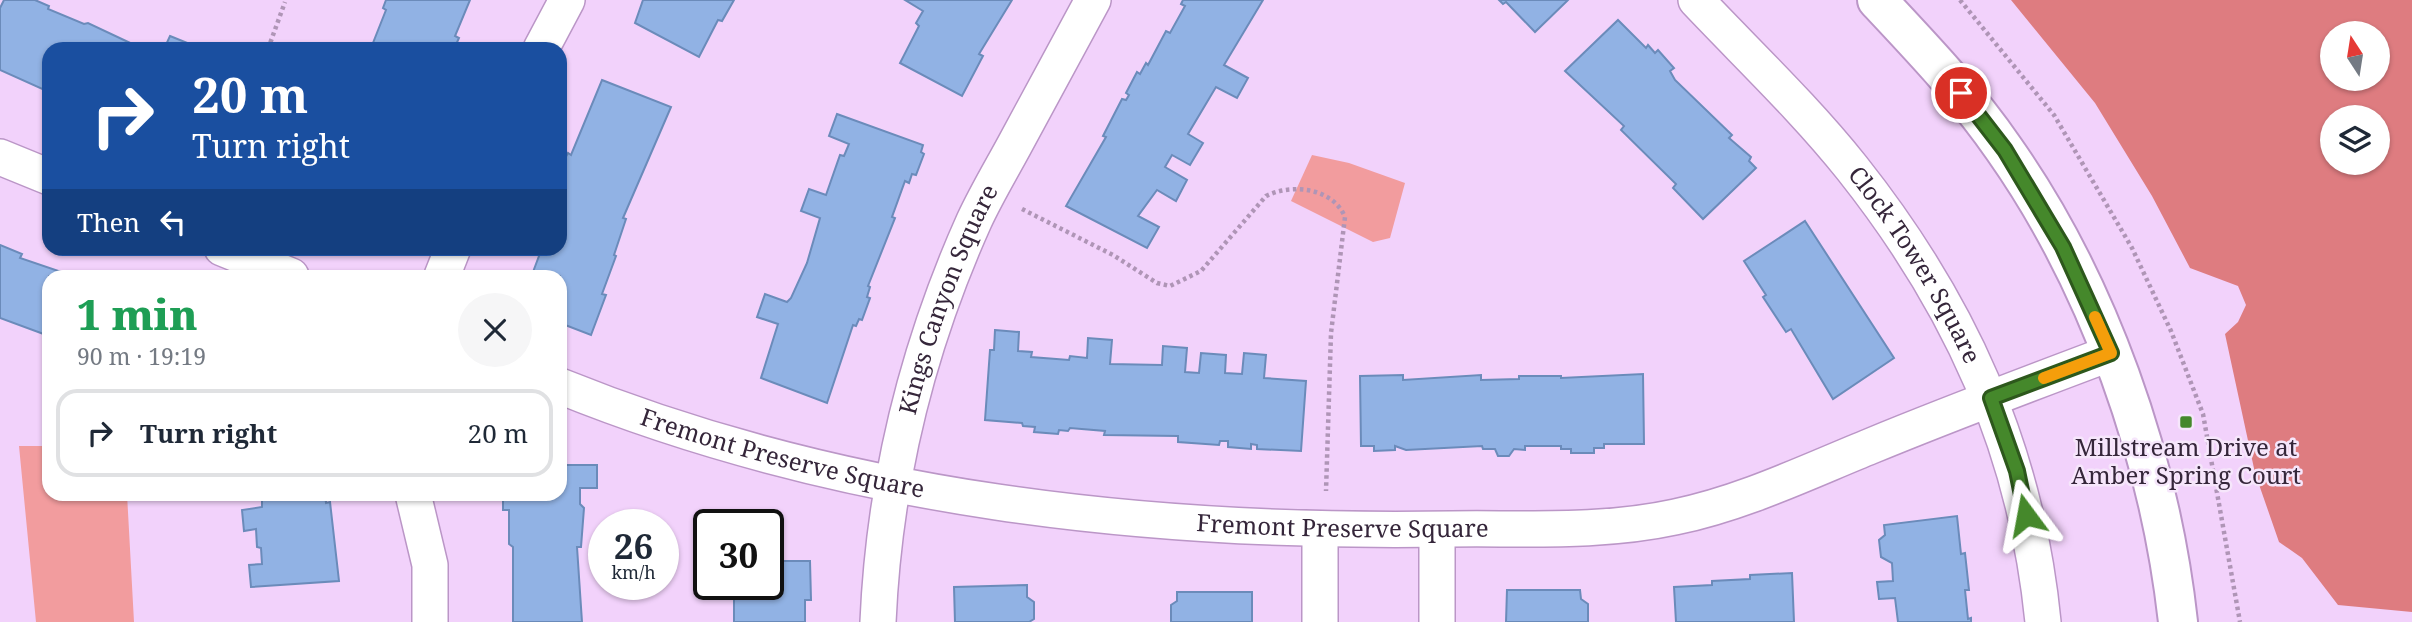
<!DOCTYPE html>
<meta charset="utf-8">
<style>
:root{--surface:#fff;--page:#f6f6f7;--text:#1f2937;--muted:#747a83;--line:#e0e1e3}
body{margin:0;font-family:"Noto Serif",serif;background:var(--page);color:var(--text);height:100vh;display:flex;flex-direction:column;font-size:26px;white-space:nowrap}
*{box-sizing:border-box;margin:0}
p{font-size:23px;color:var(--muted)}
.icon{flex:none;width:38px;height:38px;fill:none;stroke:currentColor;stroke-width:2;stroke-linecap:round;stroke-linejoin:round}
.map{position:relative;flex:1;overflow:hidden}
.sheet{position:absolute;left:42px;top:270px;width:525px;height:231px;display:flex;flex-direction:column;background:var(--surface);border-radius:21px;box-shadow:0 2px 5px #0004}
.sheet>*{flex:none}
.guide{position:absolute;left:42px;top:42px;width:525px;height:214px;border-radius:21px;box-shadow:0 2px 5px #0004;background:#1a4fa0;color:#fff;overflow:hidden}
.needle{width:46px;rotate:348deg}
.controls{position:absolute;left:2320px;top:21px;display:grid;gap:14px}
.controls a{display:grid;place-items:center;width:70px;height:70px;border-radius:50%;background:var(--surface);box-shadow:0 2px 5px #0004;font-size:35px}
.speed{position:absolute;left:588px;top:509px;display:flex;gap:14px;font-size:35px;font-weight:700;text-align:center}
.speed>*{display:grid;place-content:center;width:91px;height:91px;border-radius:50%;background:var(--surface);box-shadow:0 2px 5px #0004;line-height:1}
.speed small{font-size:18px;font-weight:400}
.speed .limit{border:4px solid #111;border-radius:10px;background:#fff;color:#111}
.pin{position:absolute;display:grid;place-items:center;width:60px;height:60px;color:#fff;margin:-30px;border:4px solid #fff;border-radius:50%;box-shadow:0 2px 7px #0007}
.me{position:absolute;width:77px;margin:-38px;rotate:347deg;stroke-linejoin:round;filter:drop-shadow(0 0 5px #0008)}
.turn{display:flex;align-items:center;gap:24px;height:147px;padding:0 35px;font-size:32px}
.turn .icon{width:91px;height:91px;stroke-width:2.5}
.turn b{display:block;font-size:49px;line-height:60px}
.then{display:flex;align-items:center;height:66px;padding:0 35px;background:#0003;gap:14px;font-size:26px}
.round{display:grid;place-items:center;flex:none;width:74px;height:74px;border-radius:37px;background:var(--page)}
.summary{display:flex;align-items:center;justify-content:space-between;height:119px;padding:0 35px}
h1{font-size:42px;font-weight:800;line-height:52px;color:#1e9e55}
ul{padding:0;list-style:none}
li{display:flex;align-items:center;gap:21px;height:88px;margin:0 14px 10px;padding:0 21px;border:4px solid var(--line);border-radius:21px}
li div{flex:1}
li b{display:block;font-size:26px}
li em{font-style:normal}
.map>svg:first-child{display:block}
.green{fill:#f29c9e}
.forest{fill:#de7c80;fill-rule:evenodd}
.building{fill:#91b2e4;stroke:#6b8bba;stroke-width:2}
.lines{fill:none;stroke-linecap:round;stroke-linejoin:round}
.minor-casing{stroke:#bb96c7;stroke-width:38}
.tertiary-casing{stroke:#bb96c7;stroke-width:42}
.path{stroke:#af95b6;stroke-width:4.5;stroke-dasharray:3.5 3.5;stroke-linecap:butt}
.minor{stroke:#fff;stroke-width:35}
.tertiary{stroke:#fff;stroke-width:38}
.route-casing{stroke:#2d581c;stroke-width:18}
.route{stroke:#45882b;stroke-width:12}
.slow{stroke:#f59e0b;stroke-width:12}
.poi-dot{fill:#45882b;stroke:#f6e6fb;stroke-width:2.5}
.labels{text-anchor:middle;stroke-width:5;stroke-linejoin:round;paint-order:stroke}
.street-label{font-size:24px;fill:#35263a;stroke:#f6e6fb}
.poi-label{font-size:24px;fill:#35263a;stroke:#f6e6fb}
</style>
<div class="map">
<svg width="2412" height="622" viewBox="0 0 2412 622">
<rect width="100%" height="100%" fill="#f2d2fb"/>
<g class="green">
<path d="M1312,155L1349,163L1405,183L1390,238L1373,242L1291,201Z"/>
<path d="M19,446H49V494H127L134,622H36Z"/>
</g>
<path class="forest" d="M2011,0H2412V612L2338,605L2302,558L2279,542L2255,473L2225,334L2238,322L2246,305L2238,286L2190,268L2152,196L2095,103ZM2333,33H2378V79H2333ZM2333,117H2378V163H2333Z"/>
<g class="building">
<path d="M4,0H35L49,6L48,9L84,24L88,23L143,49H49V92L0,70V8Z"/>
<path d="M386,0H470L455,36L459,38L454,49H373L371,48L386,10L383,8Z"/>
<path d="M643,0H734L722,21L718,20L699,57L635,23Z"/>
<path d="M1012,0L979,54L983,56L962,96L900,63L919,26L916,23L923,11L905,0Z"/>
<path d="M1183,0H1263L1224,65L1248,78L1237,98L1216,87L1188,134L1203,143L1190,165L1172,155L1165,167L1187,180L1176,201L1157,190L1138,216L1159,227L1147,248L1066,206L1106,137L1103,136L1122,99L1126,100L1129,95L1126,93L1137,72L1140,74L1146,63L1148,65L1166,31L1170,33L1185,6L1181,4Z"/>
<path d="M1499,0H1568L1535,32L1506,2L1503,4Z"/>
<path d="M1618,20L1646,48L1648,45L1655,53L1658,50L1674,68L1670,71L1675,80L1732,135L1729,138L1751,157L1749,161L1756,168L1703,219L1673,188L1676,184L1621,130L1624,126L1565,71Z"/>
<path d="M170,36L190,44L188,49H164Z"/>
<path d="M602,80L671,107L623,218L626,219L614,255L616,256L602,294L606,295L591,335L560,323V276H536L533,272L542,248H560V167L568,153L571,155Z"/>
<path d="M837,114L923,145L921,152L924,154L916,175L912,174L909,183L905,181L892,217L895,218L868,286L870,287L867,297L870,298L862,320L859,319L856,326L853,325L827,403L761,378L778,324L757,317L765,294L787,302L791,298L807,263L820,218L801,211L809,189L826,195L840,155L844,156L849,144L829,136Z"/>
<path d="M1805,221L1894,358L1833,399L1791,329L1786,332L1763,297L1766,295L1744,261Z"/>
<path d="M0,245L22,254L20,258L73,276H49V336L0,318Z"/>
<path d="M995,330L1019,332L1018,351L1032,352L1031,357L1069,360L1070,356L1087,358L1088,338L1112,340L1110,364L1162,365L1163,346L1187,348L1185,372L1199,373L1201,353L1226,355L1225,373L1242,374L1244,353L1266,355L1264,378L1306,381L1301,451L1257,449V445L1251,444V449L1228,447V441H1220L1219,445L1178,442V436L1104,435L1105,431L1070,428L1068,431L1059,430L1058,434L1034,432L1035,427L1023,426L1022,423L985,420L990,350H994Z"/>
<path d="M1643,374L1644,444H1604V448H1594V453H1571V449H1561V446H1525V450L1514,449L1509,456H1498L1495,449H1483L1482,446L1406,450L1395,446V450L1374,451V446H1361L1360,376L1403,375V380L1481,375V380L1519,379V376H1561V378Z"/>
<path d="M560,465H597V488H580V504L584,508L581,547H577L582,622H513V547L509,544V510H503V494H560Z"/>
<path d="M262,494H325L326,503L330,502L339,581L251,587L249,565L262,564L261,548L257,547L256,529L244,531L242,510L262,507Z"/>
<path d="M1957,516L1961,554L1965,553L1969,590H1965L1968,619L1971,618V622H1898L1895,598L1879,599L1877,582L1893,581L1892,563L1881,557L1879,540L1885,535L1884,525Z"/>
<path d="M768,561H810L811,600H805V622H734V598H730V584H768Z"/>
<path d="M1792,573L1794,622H1676L1674,587L1712,585V581L1750,579V575Z"/>
<path d="M1027,585V597L1034,602V619L1029,622H955L954,587Z"/>
<path d="M1507,590H1580L1581,599L1588,604V622H1506Z"/>
<path d="M1177,592H1252V622H1171V605L1177,601Z"/>
</g>
<g class="lines">
<defs>
<g id="minor">
<path id="s1" d="M1696,0C1748,55 1805,109 1852,168C1960,304 2026,449 2043,622"/>
<path d="M541,49L567,0"/>
<path d="M0,157L49,177"/>
<path d="M222,248L291,276"/>
<path d="M442,276L453,248"/>
<path id="s2" d="M560,386C842,500 1148,534 1451,529C1525,528 1602,533 1675,517C1743,503 1807,472 1871,446C1951,413 2031,383 2111,353"/>
<path d="M413,494L430,565V622"/>
<path d="M1320,530V622"/>
<path d="M1437,530V622"/>
<path id="s3" d="M878,622C884,482 917,348 974,221C986,195 1001,170 1014,146C1040,97 1067,49 1093,0"/>
</g>
<path id="tertiary" d="M1877,0C1922,48 1967,95 2004,149C2099,284 2160,459 2178,622"/>
</defs>
<use href="#minor" class="minor-casing"/>
<use href="#tertiary" class="tertiary-casing"/>
<g class="path">
<path d="M1960,0L2054,115L2132,248L2171,331L2203,414L2240,622"/>
<path d="M268,49L285,2"/>
<path d="M1022,209L1113,255L1157,283L1170,286L1201,271L1266,196C1292,183 1333,188 1345,217L1331,333L1326,491"/>
</g>
<use href="#minor" class="minor"/>
<use href="#tertiary" class="tertiary"/>
</g>
<g class="lines">
<defs>
<path id="route" d="M1961,93L2005,150L2063,247L2111,353L1991,398L2017,471L2026,515"/>
</defs>
<use href="#route" class="route-casing"/>
<use href="#route" class="route"/>
<path class="slow" d="M2044,378L2111,353L2095,317"/>
</g>
<rect class="poi-dot" x="2179" y="415" width="14" height="14" rx="3.5"/>
<g class="labels">
<g class="street-label">
<text dy="8" stroke="none"><textPath href="#s1" startOffset="345">Clock Tower Square</textPath></text>
<text dy="8" stroke="none"><textPath href="#s3" startOffset="332">Kings Canyon Square</textPath></text>
<text dy="8" stroke="none"><textPath href="#s2" startOffset="233">Fremont Preserve Square</textPath></text>
<text dy="8" stroke="none"><textPath href="#s2" startOffset="800">Fremont Preserve Square</textPath></text>
</g>
<g class="poi-label">
<text x="2186" y="456">Millstream Drive at<tspan x="2186" dy="28">Amber Spring Court</tspan></text>
</g>
</g>
</svg>
<div class="controls">
<a><svg class="needle" viewBox="-14 -14 28 28"><path d="M0-13l5 13h-10z" fill="#e53935"/><path d="M0 13l5-13h-10z" fill="#747a83"/></svg></a>
<a><svg class="icon" aria-label="layers" viewBox="0 0 24 24"><path d="M12 4l9 5-9 5-9-5zM3 14l9 5 9-5"/></svg></a>
</div>
<div class="speed"><div>26<small>km/h</small></div><div class="limit">30</div></div>
<div class="pin" style="left:1961px;top:93px;background:#d93025"><svg class="icon" aria-label="arrive" viewBox="0 0 24 24"><path d="M6 21V4h12l-3 4 3 4H6"/></svg></div>
<svg class="me" style="left:2026px;top:515px" viewBox="-20 -20 40 40"><path d="M0-17L14 15 0 8-14 15z" fill="#45882b" stroke="#fff" stroke-width="4"/></svg>
<div class="guide">
<div class="turn"><svg class="icon" aria-label="right" viewBox="0 0 24 24"><path d="M7 20v-9h11M14 6l5 5-5 5"/></svg><div><b>20 m</b>Turn right</div></div>
<div class="then">Then<svg class="icon" aria-label="left" viewBox="0 0 24 24"><path d="M17 20v-9H6M10 6l-5 5 5 5"/></svg></div>
</div>
<section class="sheet">
<div class="summary"><div><h1>1 min</h1><p>90 m · 19:19</p></div><a class="round"><svg class="icon" aria-label="close" viewBox="0 0 24 24"><path d="M6 6l12 12M18 6L6 18"/></svg></a></div>
<ul>
<li><svg class="icon" aria-label="right" viewBox="0 0 24 24"><path d="M7 20v-9h11M14 6l5 5-5 5"/></svg><div><b>Turn right</b></div><em>20 m</em></li>
</ul>
</section>
</div>
